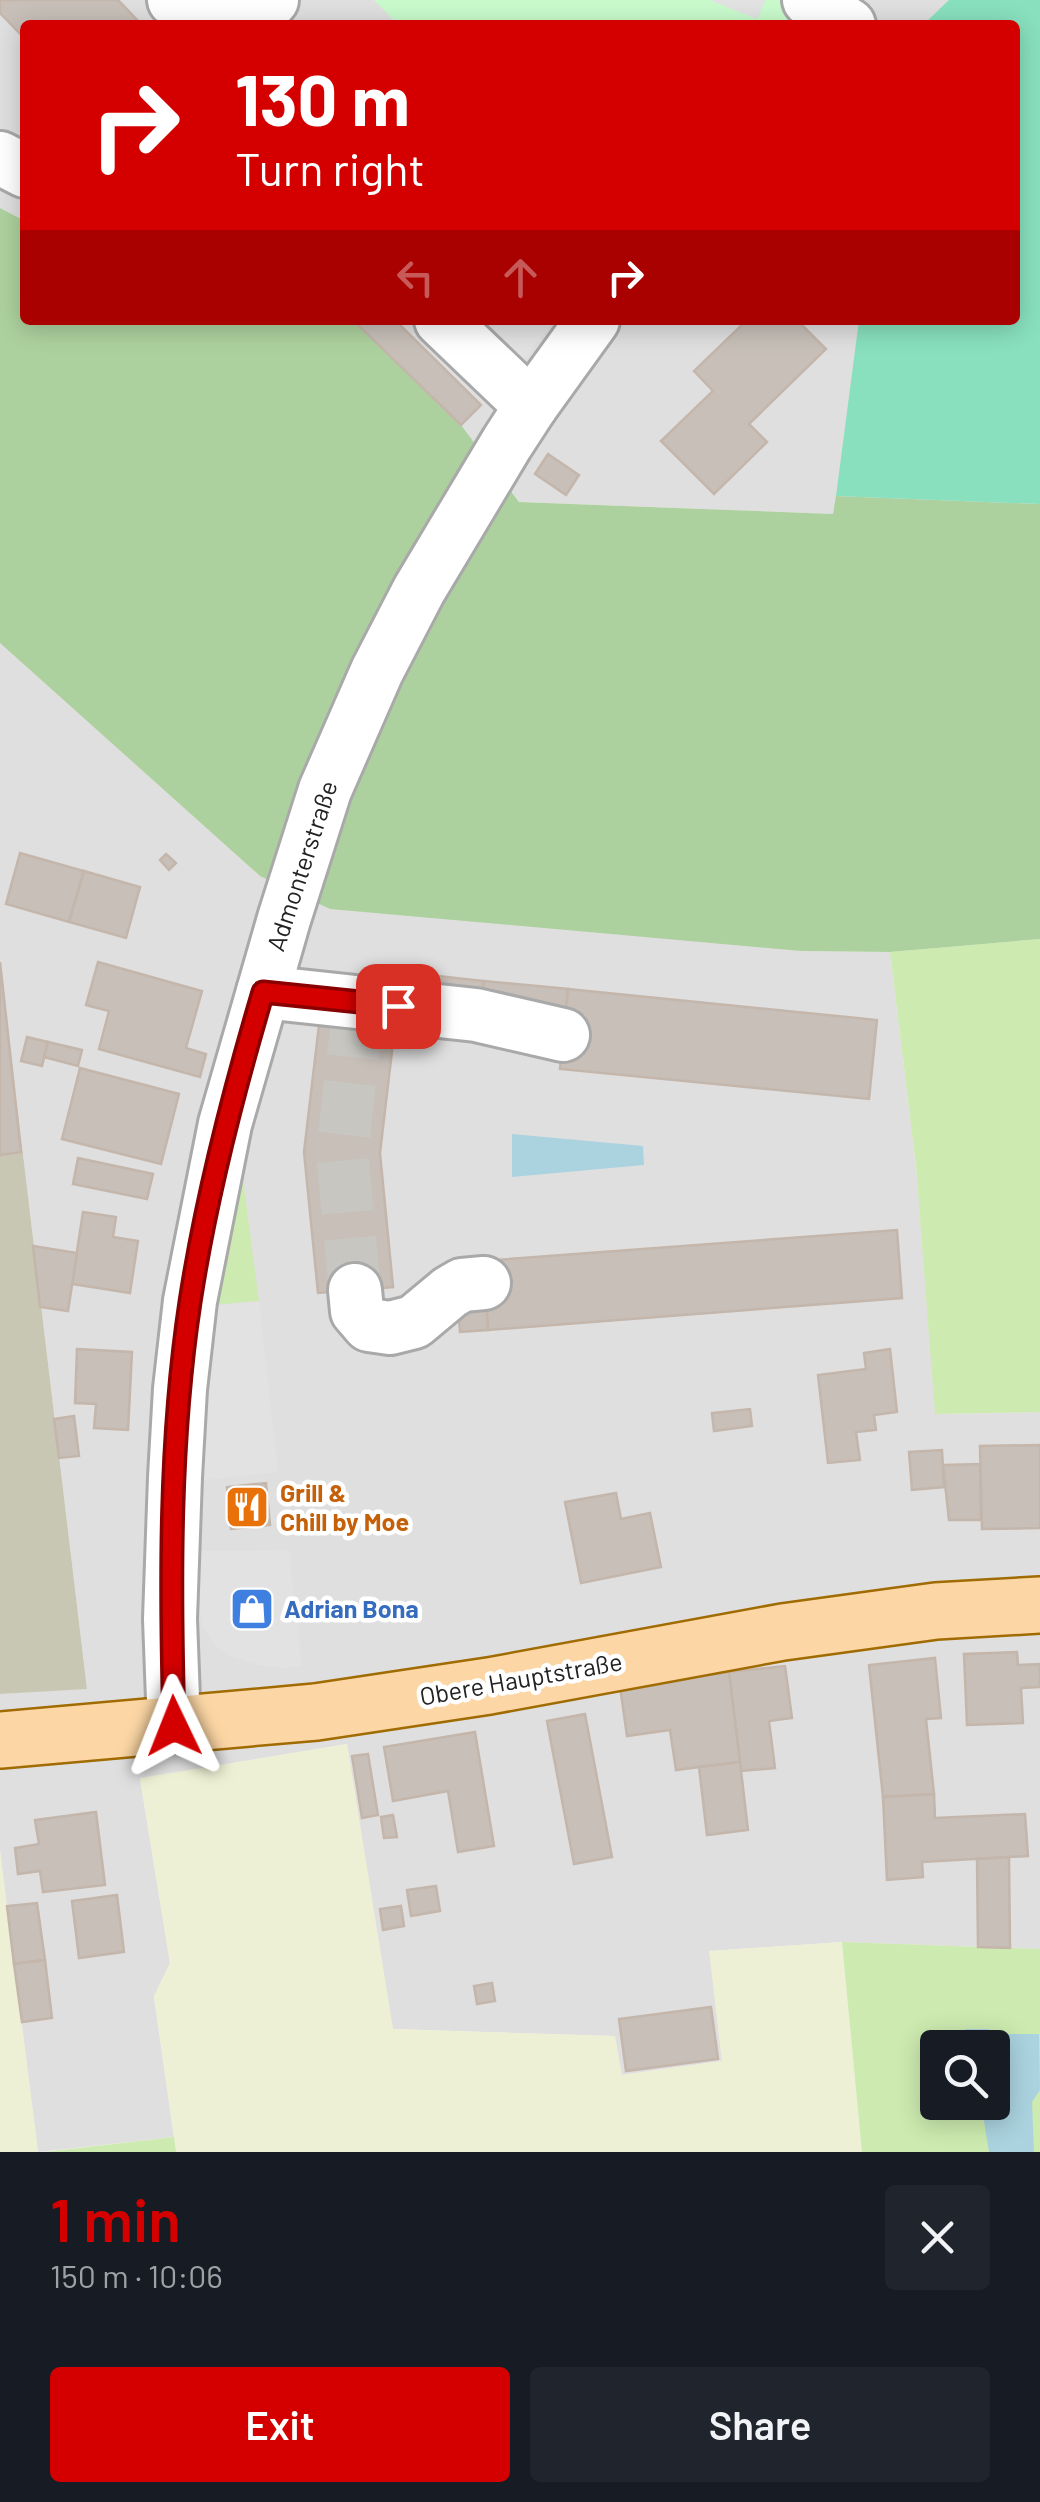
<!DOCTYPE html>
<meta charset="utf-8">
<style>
:root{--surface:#171b24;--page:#20242c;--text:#f1f3f6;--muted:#9ea1a6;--accent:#d40000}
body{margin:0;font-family:Barlow,sans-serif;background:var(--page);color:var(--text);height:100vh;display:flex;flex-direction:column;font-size:38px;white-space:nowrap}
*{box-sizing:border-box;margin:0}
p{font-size:32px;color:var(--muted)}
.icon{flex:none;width:55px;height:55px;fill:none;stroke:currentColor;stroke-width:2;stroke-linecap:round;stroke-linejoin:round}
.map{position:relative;height:2152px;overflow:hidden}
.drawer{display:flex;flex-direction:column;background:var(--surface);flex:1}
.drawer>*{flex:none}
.banner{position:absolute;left:20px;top:20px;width:1000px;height:305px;border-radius:10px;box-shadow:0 5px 25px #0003;background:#d40000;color:#fff;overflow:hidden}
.controls{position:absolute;left:920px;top:2030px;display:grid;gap:20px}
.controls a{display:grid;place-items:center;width:90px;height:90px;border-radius:10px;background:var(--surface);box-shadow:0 5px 25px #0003;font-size:50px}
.pin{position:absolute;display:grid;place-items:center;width:85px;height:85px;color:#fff;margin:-42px;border-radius:20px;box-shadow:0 5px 15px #0006}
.me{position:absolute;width:110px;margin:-55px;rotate:358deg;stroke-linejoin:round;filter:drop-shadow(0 0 8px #0008)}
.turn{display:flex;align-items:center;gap:35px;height:210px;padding:0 50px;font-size:45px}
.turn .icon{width:130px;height:130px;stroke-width:2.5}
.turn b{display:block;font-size:70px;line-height:85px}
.lanes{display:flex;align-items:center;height:95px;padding:0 50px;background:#0003;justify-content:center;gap:50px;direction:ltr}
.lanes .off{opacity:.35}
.round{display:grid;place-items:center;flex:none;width:105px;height:105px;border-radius:10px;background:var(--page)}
.overview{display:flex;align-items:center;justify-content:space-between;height:170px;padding:0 50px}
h1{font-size:60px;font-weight:600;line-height:75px;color:var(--accent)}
.button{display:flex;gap:20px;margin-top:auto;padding:20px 50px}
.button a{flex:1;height:115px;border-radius:10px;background:var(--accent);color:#fff;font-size:40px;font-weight:600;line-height:115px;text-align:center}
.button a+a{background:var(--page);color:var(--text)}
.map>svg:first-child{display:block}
.residential{fill:#e0dfdf}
.construction{fill:#c7c7b4}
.farmland{fill:#eef0d5}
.grass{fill:#cdebb0;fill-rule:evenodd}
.forest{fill:#add19e}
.park{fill:#c8facc}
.pitch{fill:#88e0be}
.parking{fill:#e2e2e2}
.water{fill:#aad3df}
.building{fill:#c7bfb8;stroke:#c4b6ab;stroke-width:2.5}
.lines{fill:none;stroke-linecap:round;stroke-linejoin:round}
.minor-tunnel{stroke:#c8c6c1;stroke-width:52;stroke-dasharray:52 26;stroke-linecap:butt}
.minor-casing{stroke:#a9a9a9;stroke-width:58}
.major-casing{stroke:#a06b00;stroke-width:60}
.minor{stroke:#fff;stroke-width:52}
.major{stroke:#fcd6a4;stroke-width:55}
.route-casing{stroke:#8a0000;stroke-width:25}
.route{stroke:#d40000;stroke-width:18}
.labels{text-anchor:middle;stroke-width:9;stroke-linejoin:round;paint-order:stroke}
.street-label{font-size:25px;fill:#222;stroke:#fff}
.food-label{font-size:25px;font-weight:bold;fill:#c56008;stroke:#fff;text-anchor:start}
.shop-label{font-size:25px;font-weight:bold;fill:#366cbe;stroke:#fff;text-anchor:start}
</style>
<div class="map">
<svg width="1040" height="2152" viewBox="0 0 1040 2152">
<rect width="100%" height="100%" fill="#f2efe9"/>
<g class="residential">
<path d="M0,0H1040V504L837,496L833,514L519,502L461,425L353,320H1015V25H25V221L0,208Z"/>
<path d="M0,642L260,876L801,951L890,952L916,1166L936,1414L1040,1412V1949L842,1942L710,1951L722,2061L621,2075L614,2036L392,2029L347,1744L140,1779L170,1963L154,1997L174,2137L38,2152L0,1851V1694L87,1688L0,962Z"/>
</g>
<path class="construction" d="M0,962L87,1689L0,1694Z"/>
<g class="farmland">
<path d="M347,1744L393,2029L615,2036L622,2075L722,2061L709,1951L842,1942L862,2152H176L154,1996L170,1963L140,1778Z"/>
<path d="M0,1851L14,1964L38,2152H0Z"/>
</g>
<g class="grass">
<path d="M1040,939V1412L935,1414L916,1166L890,952Z"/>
<path d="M240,1164H244V1187L259,1301L216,1305Z"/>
<path d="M842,1942L1040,1949V2152H862ZM938,2048H992V2102H938Z"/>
<path d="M174,2137L176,2152H44Z"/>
</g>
<path class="forest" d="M0,208L25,221V320H353L461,425L519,502L833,514L836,496L1040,504V939L890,952L801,951L330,909L260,876L0,643Z"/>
<path class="park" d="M374,0H710L757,19L765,0H781L793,13L796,25H399Z"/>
<path class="pitch" d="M949,0H1040V504L836,496L859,320H1015V25H923Z"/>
<g class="parking">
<path d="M710,0H765L757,19Z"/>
<path d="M480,320H554L523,361Z"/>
<path d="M259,1301L278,1472L195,1481L216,1305Z"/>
<path d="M289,1550L302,1666L284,1668L258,1665L233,1657L215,1645L203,1626L198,1605L201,1551Z"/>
</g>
<g class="water">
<path d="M512,1134L643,1146L644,1165L512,1177Z"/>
<path d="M966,2029H988L995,2034H1039L1040,2090L1032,2102L1034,2152H989L981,2103L992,2102V2048L956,2047L957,2040Z"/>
</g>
<g class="building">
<path d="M0,0H118L142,25H25V39L0,13Z"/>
<path d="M353,320H395L481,405L461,425Z"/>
<path d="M747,320H797L826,349L749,424L767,442L714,494L661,441L713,391L694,371Z"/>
<path d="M548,454L579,475L566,495L535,474Z"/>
<path d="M20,853L84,871L69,922L6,904Z"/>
<path d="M166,854L176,863L169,870L160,860Z"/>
<path d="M84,871L140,887L126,938L69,922Z"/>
<path d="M0,962L21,1152L0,1155Z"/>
<path d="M98,962L202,991L186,1048L206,1054L200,1077L99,1049L109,1011L86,1005Z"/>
<path d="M393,971L484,981L481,1002L391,993Z"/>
<path d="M484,981L568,989L566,1010L481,1002Z"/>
<path d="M568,989L877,1020L869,1099L560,1069Z"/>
<path d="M321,1008L396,1017L380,1153L393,1287L318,1293L304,1152Z"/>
<path d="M27,1037L48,1042L42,1066L21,1061Z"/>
<path d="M48,1042L82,1050L78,1066L44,1057Z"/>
<path d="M80,1068L179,1094L161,1164L62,1139Z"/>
<path d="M78,1158L153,1174L147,1199L73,1184Z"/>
<path d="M83,1212L116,1217L113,1237L138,1241L130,1293L72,1284Z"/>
<path d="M897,1230L902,1298L488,1330L482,1261Z"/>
<path d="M33,1246L77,1253L68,1311L40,1307Z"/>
<path d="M486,1300L488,1330L460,1332L458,1303Z"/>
<path d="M77,1349L132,1352L128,1430L94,1428L96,1404L75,1403Z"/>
<path d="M890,1349L897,1412L874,1415L876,1430L856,1432L860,1460L828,1463L818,1375L866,1369L864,1353Z"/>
<path d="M750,1409L752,1426L714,1431L712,1413Z"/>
<path d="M74,1416L79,1456L59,1458L54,1419Z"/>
<path d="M1040,1445V1528L982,1529L980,1446Z"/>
<path d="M942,1450L944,1487L912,1490L909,1452Z"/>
<path d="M980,1464L981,1520H949L943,1465Z"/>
<path d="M266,1483L270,1525L231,1529L227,1487Z"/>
<path d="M616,1493L621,1519L650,1513L661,1567L581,1583L565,1502Z"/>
<path d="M1017,1652L1018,1665L1040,1664V1687L1021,1688L1023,1723L967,1725L964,1654Z"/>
<path d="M935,1658L941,1718L926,1719L934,1794L883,1797L869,1665Z"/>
<path d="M785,1666L792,1718L769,1721L775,1768L741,1771L729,1672Z"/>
<path d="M729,1672L740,1762L676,1770L670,1730L627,1736L620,1686Z"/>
<path d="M585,1714L612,1857L574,1864L547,1721Z"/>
<path d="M475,1732L494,1846L458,1852L448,1791L393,1801L384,1747Z"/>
<path d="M368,1754L378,1815L362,1818L352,1756Z"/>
<path d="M740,1762L748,1830L707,1835L699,1767Z"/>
<path d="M934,1794L935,1818L1025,1814L1028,1856L922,1862L923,1877L887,1880L883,1797Z"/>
<path d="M96,1812L105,1885L43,1892L40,1871L18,1874L15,1848L39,1844L35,1820Z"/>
<path d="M393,1815L397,1837L384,1838L381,1817Z"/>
<path d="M1009,1857L1010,1948L978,1947L977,1859Z"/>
<path d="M436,1886L440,1911L411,1916L407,1890Z"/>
<path d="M117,1895L124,1952L79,1958L72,1901Z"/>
<path d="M37,1903L45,1960L14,1964L7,1906Z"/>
<path d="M401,1906L404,1926L383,1930L380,1909Z"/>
<path d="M45,1960L52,2018L22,2022L14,1964Z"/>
<path d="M492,1983L495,2001L477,2004L474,1986Z"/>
<path d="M711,2007L718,2059L626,2071L619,2019Z"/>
</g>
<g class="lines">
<path class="minor-tunnel" d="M355,1290L342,1152L358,1013"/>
<defs>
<g id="minor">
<path d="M174,0L198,19L225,25"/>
<path d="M809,0L849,25"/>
<path d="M235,25L257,16L272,0"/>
<path d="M0,158L25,171"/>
<path d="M441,320L531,406"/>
<path d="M263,992L476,1015L563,1035"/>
<path d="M355,1290L357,1311L369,1325L390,1328L414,1322L450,1292L462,1285L484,1283"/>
<path d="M174,1726L170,1619L175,1477L180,1389L190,1301L225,1124L284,919L325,790L377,671L419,590L507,443L531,406L593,320"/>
</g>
<path id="major" d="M0,1740L316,1712L489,1686L783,1632L936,1611L1040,1605"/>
</defs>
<use href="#minor" class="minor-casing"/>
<use href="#major" class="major-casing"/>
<use href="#minor" class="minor"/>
<use href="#major" class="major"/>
</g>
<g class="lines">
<defs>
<path id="route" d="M174,1726C170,1585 169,1441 190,1302C206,1197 233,1093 263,992L398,1006"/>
</defs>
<use href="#route" class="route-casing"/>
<use href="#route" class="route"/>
</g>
<defs>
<symbol id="restaurant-square" viewBox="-11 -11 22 22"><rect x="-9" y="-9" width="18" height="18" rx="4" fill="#e8710a" stroke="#fff"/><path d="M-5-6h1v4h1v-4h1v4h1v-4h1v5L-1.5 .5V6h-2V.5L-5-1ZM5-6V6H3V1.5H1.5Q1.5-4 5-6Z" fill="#fff"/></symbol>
<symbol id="shop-square" viewBox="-11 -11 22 22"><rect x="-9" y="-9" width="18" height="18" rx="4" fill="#3f7fe0" stroke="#fff"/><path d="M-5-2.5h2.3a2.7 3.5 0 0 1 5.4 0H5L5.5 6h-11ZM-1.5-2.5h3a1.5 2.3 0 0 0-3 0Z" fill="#fff"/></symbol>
</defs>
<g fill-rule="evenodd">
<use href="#restaurant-square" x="222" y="1482" width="50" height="50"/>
<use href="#shop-square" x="227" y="1584" width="50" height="50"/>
</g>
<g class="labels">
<g class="street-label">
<text transform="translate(302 866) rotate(-72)" y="9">Admonterstraße</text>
<text transform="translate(521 1679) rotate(-10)" y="9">Obere Hauptstraße</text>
</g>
<g class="food-label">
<text x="280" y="1502">Grill &amp;<tspan x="280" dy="29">Chill by Moe</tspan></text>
</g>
<g class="shop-label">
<text x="284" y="1618">Adrian Bona</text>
</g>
</g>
</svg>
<div class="controls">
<a><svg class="icon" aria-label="search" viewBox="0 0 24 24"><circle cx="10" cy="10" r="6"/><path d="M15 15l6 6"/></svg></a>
</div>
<div class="pin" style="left:398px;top:1006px;background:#d93025"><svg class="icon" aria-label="arrive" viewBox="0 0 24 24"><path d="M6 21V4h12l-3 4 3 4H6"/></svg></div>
<svg class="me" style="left:174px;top:1726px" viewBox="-20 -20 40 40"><path d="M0-17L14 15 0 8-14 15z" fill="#d40000" stroke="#fff" stroke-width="4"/></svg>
<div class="banner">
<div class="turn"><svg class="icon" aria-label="right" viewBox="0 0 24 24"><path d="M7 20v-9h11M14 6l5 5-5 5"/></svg><div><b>130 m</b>Turn right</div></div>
<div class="lanes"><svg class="icon off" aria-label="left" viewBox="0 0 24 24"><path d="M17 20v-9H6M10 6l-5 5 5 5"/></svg><svg class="icon off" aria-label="ahead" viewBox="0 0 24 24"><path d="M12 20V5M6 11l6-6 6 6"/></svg><svg class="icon" aria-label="right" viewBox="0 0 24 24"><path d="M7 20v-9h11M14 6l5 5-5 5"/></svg></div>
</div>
</div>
<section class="drawer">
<div class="overview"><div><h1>1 min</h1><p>150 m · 10:06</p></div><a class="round"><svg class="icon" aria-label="close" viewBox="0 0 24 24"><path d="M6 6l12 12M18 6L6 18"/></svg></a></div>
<div class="button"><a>Exit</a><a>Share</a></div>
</section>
